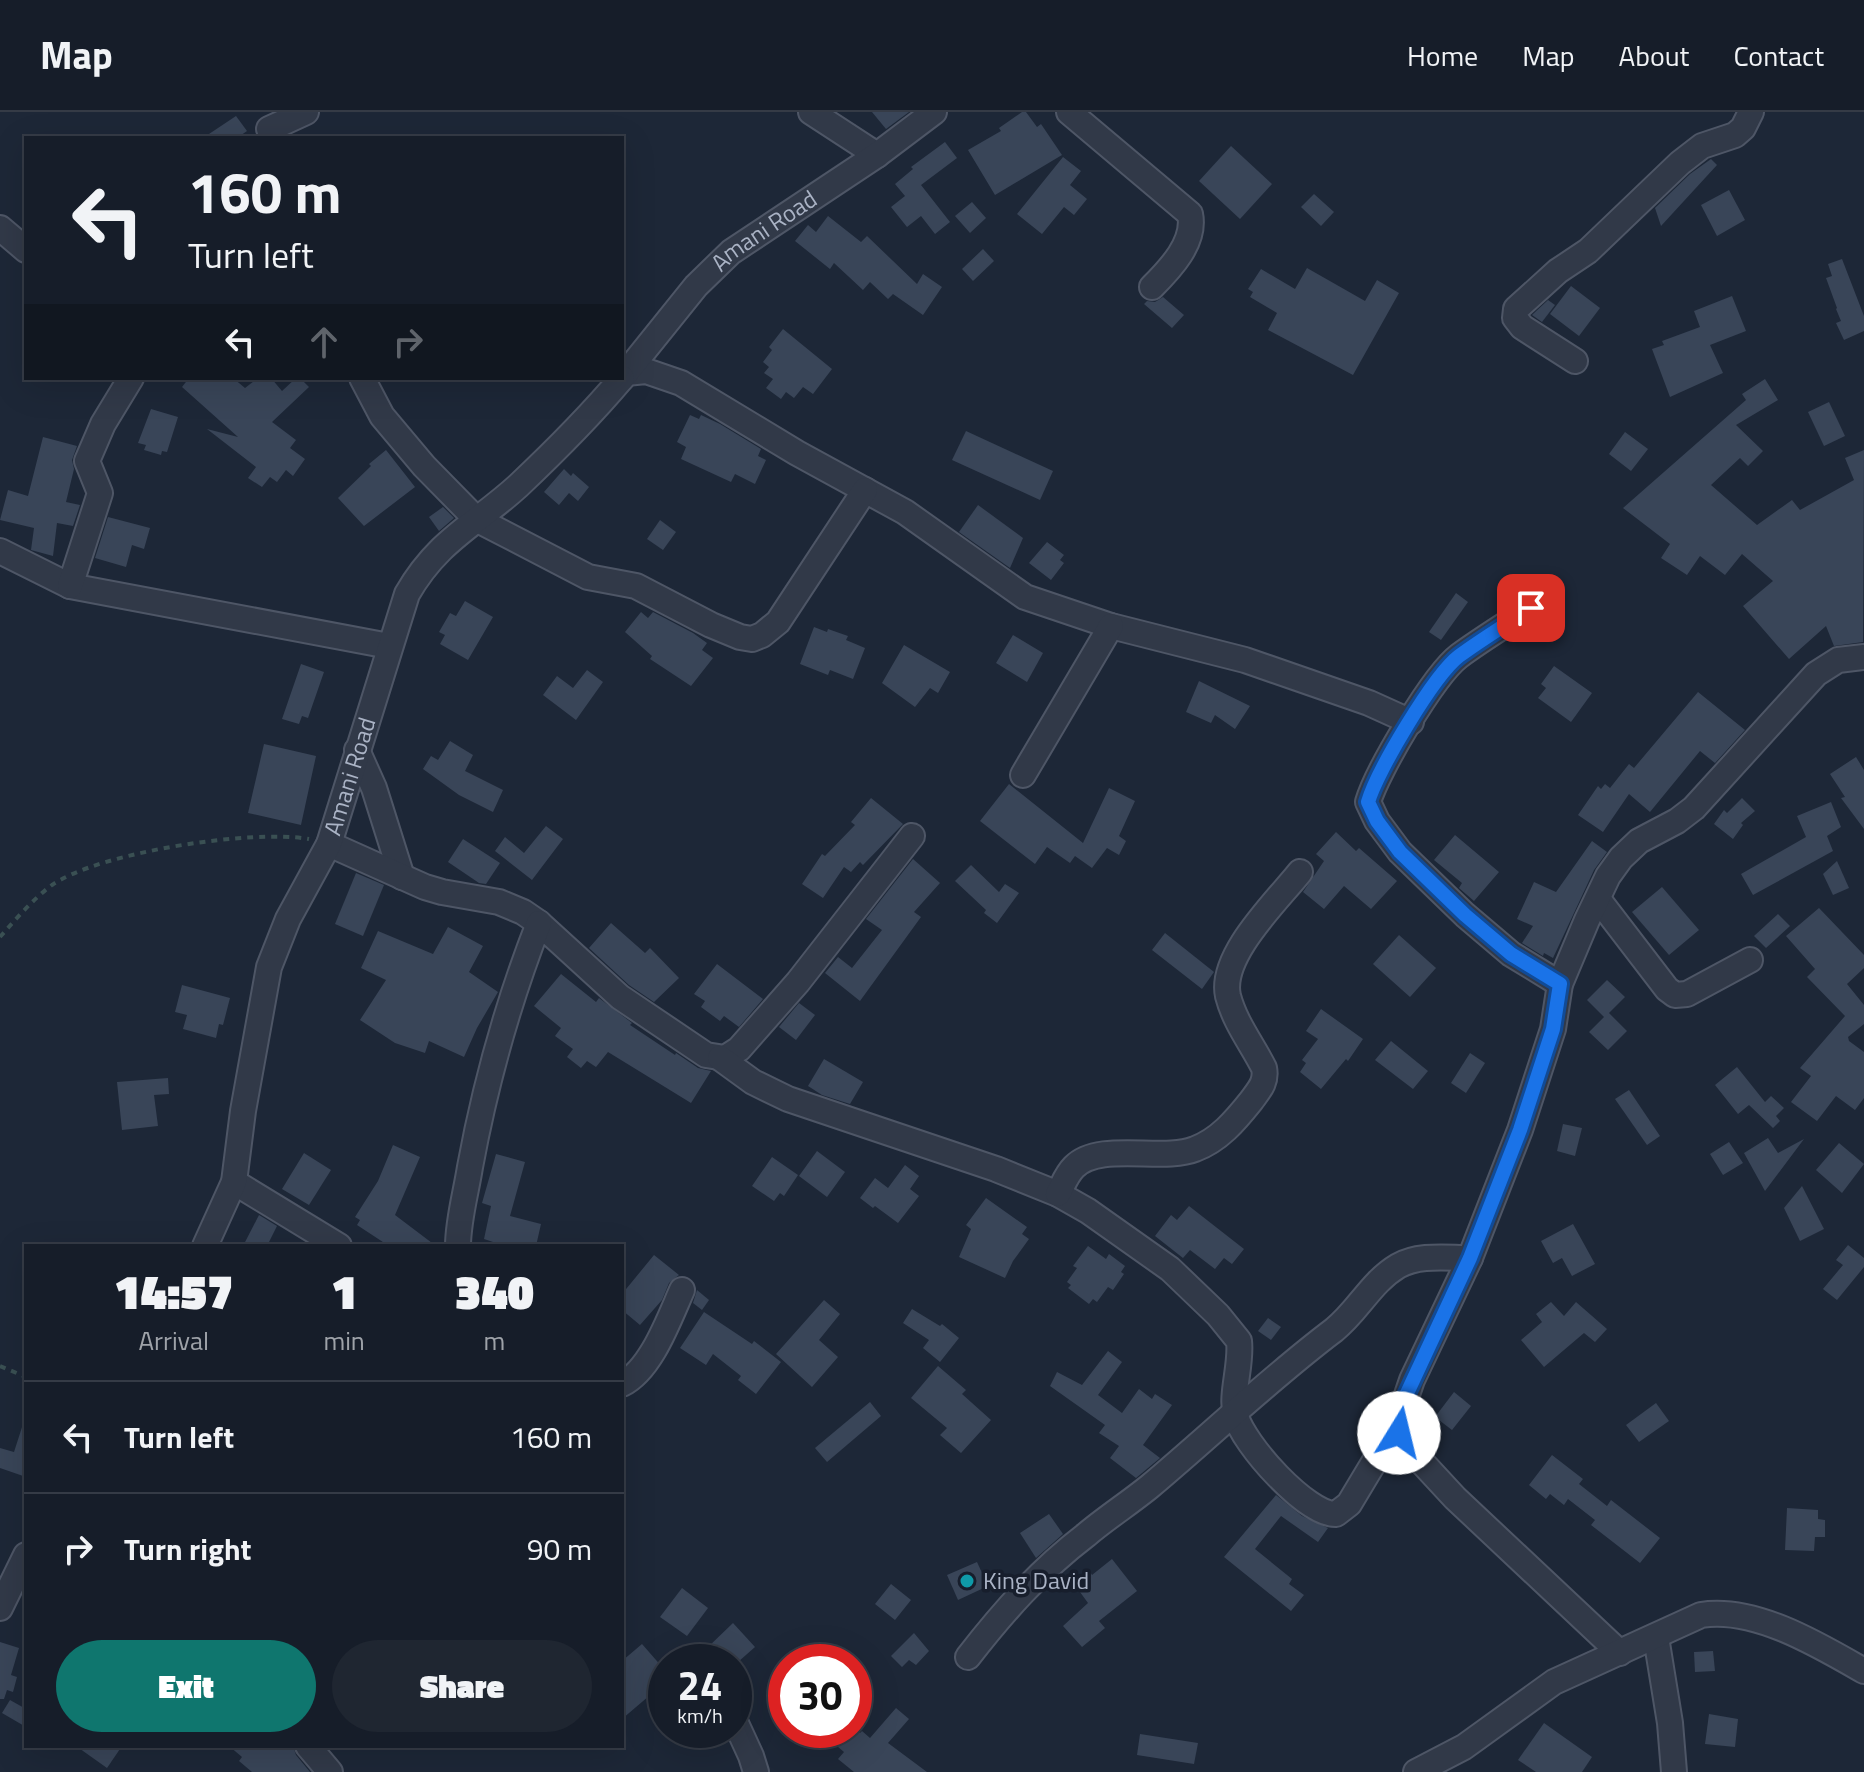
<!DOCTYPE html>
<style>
:root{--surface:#161d29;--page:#1f2631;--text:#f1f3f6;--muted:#9ea2a8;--line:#353b46;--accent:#0f766e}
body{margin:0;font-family:"Titillium Web",sans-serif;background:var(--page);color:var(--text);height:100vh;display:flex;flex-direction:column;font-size:30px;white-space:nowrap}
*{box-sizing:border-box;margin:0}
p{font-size:26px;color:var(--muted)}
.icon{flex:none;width:44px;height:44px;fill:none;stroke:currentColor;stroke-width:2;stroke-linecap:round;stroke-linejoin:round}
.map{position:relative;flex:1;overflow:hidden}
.details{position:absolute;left:24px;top:1132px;width:600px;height:504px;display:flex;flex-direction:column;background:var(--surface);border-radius:0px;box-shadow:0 8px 32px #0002,0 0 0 2px var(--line)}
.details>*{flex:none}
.top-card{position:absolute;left:24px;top:24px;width:600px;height:244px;border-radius:0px;box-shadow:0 8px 32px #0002,0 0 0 2px var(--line);background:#161d29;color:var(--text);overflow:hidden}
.speed{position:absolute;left:648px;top:1532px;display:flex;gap:16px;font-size:40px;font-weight:700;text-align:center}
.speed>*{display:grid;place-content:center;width:104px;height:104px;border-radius:50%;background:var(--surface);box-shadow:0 8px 32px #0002,0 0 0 2px var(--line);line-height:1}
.speed small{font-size:20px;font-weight:400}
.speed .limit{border:12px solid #d22;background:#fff;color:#111}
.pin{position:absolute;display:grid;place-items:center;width:68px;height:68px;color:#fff;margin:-34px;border-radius:16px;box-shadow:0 4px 12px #0006}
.me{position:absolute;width:88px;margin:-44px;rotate:9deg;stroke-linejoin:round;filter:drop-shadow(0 0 6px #0008)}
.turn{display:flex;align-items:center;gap:28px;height:168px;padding:0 32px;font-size:36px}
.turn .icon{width:104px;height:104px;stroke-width:2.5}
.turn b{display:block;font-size:56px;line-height:68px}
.lanes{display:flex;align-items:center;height:76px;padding:0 32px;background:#0003;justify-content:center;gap:40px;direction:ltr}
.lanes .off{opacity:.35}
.eta{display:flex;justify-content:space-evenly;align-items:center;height:136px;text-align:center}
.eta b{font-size:48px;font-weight:800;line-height:56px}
.action{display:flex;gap:16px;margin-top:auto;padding:16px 32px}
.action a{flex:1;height:92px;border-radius:48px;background:var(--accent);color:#fff;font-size:32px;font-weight:800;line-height:92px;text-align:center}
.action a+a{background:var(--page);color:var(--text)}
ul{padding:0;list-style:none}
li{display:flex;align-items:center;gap:24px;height:112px;padding:0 32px;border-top:2px solid var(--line)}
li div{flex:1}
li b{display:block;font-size:30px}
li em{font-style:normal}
header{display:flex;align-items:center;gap:48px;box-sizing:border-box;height:112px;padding:0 40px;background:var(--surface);border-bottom:2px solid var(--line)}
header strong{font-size:38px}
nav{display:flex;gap:44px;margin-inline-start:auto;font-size:28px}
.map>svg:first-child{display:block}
.building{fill:#394558}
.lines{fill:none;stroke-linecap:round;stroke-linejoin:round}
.minor-casing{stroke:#4e5666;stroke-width:28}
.path{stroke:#3a5053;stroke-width:4;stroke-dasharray:6 6;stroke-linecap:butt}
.minor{stroke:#313948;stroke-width:24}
.route-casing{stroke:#114b97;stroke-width:20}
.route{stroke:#1a73e8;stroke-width:14}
.culture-dot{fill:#0f9aa8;stroke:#171e2c;stroke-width:3}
.labels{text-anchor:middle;stroke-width:7;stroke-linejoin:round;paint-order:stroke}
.street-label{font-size:24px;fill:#aab3c5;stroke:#171e2c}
.poi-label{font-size:24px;fill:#aab3c5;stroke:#171e2c;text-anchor:start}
</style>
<header>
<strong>Map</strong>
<nav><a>Home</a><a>Map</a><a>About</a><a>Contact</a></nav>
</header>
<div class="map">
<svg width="1864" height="1660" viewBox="0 0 1864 1660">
<rect width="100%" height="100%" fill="#1d2737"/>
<g class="building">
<path d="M872,0H909L886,17Z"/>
<path d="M1022,0H1026L1037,15L1041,12L1062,43L995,83L968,38L1001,19L999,16Z"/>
<path d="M236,4L247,19L237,26H203Z"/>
<path d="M945,30L957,46L921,73L950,110L935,122L921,104L907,115L891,95L905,84L895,72L913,57L911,55Z"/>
<path d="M1231,34L1272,72L1240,107L1199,69Z"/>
<path d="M1063,45L1081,59L1070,73L1087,87L1074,103L1064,95L1042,122L1017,102Z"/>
<path d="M1711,47L1717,53L1661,114L1655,96L1690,62Z"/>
<path d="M1729,78L1745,108L1717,124L1701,93Z"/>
<path d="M1314,82L1334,100L1321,114L1301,95Z"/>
<path d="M972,90L986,106L970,121L955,104Z"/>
<path d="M828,104L861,130L867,124L917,172L923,162L942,175L923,203L893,182L888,187L870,170L863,178L834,151L830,157L795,129L808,113L816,120Z"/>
<path d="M983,137L994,149L973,169L962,157Z"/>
<path d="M1842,147L1864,204V219L1844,228L1836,211L1841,209L1836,197L1837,196L1826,166L1832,164L1828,152Z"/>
<path d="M1307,156L1365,189L1377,168L1399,181L1353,263L1268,218L1277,201L1250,185L1253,180L1248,177L1261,157L1295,177Z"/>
<path d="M1571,174L1600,196L1579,224L1550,202Z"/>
<path d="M1732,184L1746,219L1710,233L1723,261L1670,285L1652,237L1664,233L1662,229L1700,215L1694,199Z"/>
<path d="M1163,185L1184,203L1172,216L1144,192L1147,189L1155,190Z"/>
<path d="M1548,188L1555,193L1542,210L1532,203Z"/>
<path d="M783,217L832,257L813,282L803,275L794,286L786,280L781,287L766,276L773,267L764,261L769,255L763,250L772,238L769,235Z"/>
<path d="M189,266H233L245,276L258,266H271L282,279L296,266H300L309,275L272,310L296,328L290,336L305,347L293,364L286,358L277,370L270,365L262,375L248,366L256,355L207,317L238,325L182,275Z"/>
<path d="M1765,267L1778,288L1736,313L1763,339L1748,354L1740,346L1711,373L1757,413L1792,388L1800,398L1854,368L1845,346L1864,338L1863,530L1834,534L1826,514L1789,547L1743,494L1773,469L1742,442L1725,463L1700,444L1687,463L1661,446L1670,432L1623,396L1746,288L1742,282Z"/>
<path d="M1829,290L1845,324L1824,334L1808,300Z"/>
<path d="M151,297L178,305L167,340L162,339L161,343L144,338L146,333L138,331Z"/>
<path d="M690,303L699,307L701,303L720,312L761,337L758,344L766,348L755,372L735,362L731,370L681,347L686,335L677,330Z"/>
<path d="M966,319L1053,359L1040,388L952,348Z"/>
<path d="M1625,320L1648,337L1631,359L1609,342Z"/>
<path d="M43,325L77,334L72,348L74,357L66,390L80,393L73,414L57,411L53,444L31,438L34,416L0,408L8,378L28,384Z"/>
<path d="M386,338L415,375L364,414L338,386L371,354L369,352Z"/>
<path d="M564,357L571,364L573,361L589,375L578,389L569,381L559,393L544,380Z"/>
<path d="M978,393L1023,426L1010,456L959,420Z"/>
<path d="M443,395L454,406L439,419L429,405Z"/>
<path d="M108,405L150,416L144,437L132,433L126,455L95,446Z"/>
<path d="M660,408L676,420L663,438L647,427Z"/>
<path d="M1047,430L1064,443L1060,448L1064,451L1051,468L1029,451Z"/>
<path d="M1456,481L1468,490L1441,528L1429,520Z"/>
<path d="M465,489L493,505L468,548L440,532L445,523L439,520L450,501L456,504Z"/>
<path d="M641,500L648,506L653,500L693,521L707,531L702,538L713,546L691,574L650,547L652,544L625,520Z"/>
<path d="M814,515L827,520L828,517L848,524L846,528L865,536L853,567L830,558L828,563L800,552Z"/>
<path d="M1013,523L1043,541L1027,570L996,551Z"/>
<path d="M904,533L950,560L938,581L930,576L915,595L882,571Z"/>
<path d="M301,552L324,560L308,606L302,604L299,612L282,607Z"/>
<path d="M1554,554L1592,581L1571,610L1538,586L1546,576L1541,572Z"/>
<path d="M587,558L603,570L576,608L543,583L557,564L573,576Z"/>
<path d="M1199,569L1250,594L1235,617L1215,603L1211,611L1186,600Z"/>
<path d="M1698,580L1745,618L1715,651L1700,639L1650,700L1629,682L1603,720L1578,703L1598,674L1601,677L1605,672L1610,676L1629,652L1634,656Z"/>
<path d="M450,629L473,643L465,659L503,678L493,700L459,683L423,657L431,644L438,648Z"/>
<path d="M264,632L316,644L301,713L248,701Z"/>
<path d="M1856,645L1864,658V717L1841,686L1845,685L1830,662Z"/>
<path d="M1009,672L1083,731L1109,676L1135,689L1119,724L1126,729L1119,743L1107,736L1092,756L1075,744L1070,751L1047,735L1035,752L980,709Z"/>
<path d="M871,686L903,712L863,753L860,750L851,760L844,755L823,786L802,772L822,742L825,744L855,713L851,710Z"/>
<path d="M1742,686L1755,699L1741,711L1743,713L1733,727L1714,712L1724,698L1727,701Z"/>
<path d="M1831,690L1841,715L1827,724L1833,739L1753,783L1741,762L1806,725L1797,704Z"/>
<path d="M546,714L563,727L532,768L495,739L505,725L524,741Z"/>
<path d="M1336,720L1356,739L1359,736L1397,769L1371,797L1344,774L1324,797L1303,780L1324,749L1316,742Z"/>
<path d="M1455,723L1499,760L1474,789L1459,776L1462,771L1434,748Z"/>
<path d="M463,727L500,751L486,772L479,771L448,750Z"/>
<path d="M1592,729L1607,740L1594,758L1553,846L1544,841L1543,844L1522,831L1533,814L1517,807L1534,770L1556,780Z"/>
<path d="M913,747L940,771L914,800L921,805L860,889L825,861L838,845L852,856L882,818L866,807Z"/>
<path d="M1837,749L1849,776L1833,783L1823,762Z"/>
<path d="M971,753L999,780L1005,772L1019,781L997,811L984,801L986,798L955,769Z"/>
<path d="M356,761L384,773L363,824L335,812Z"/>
<path d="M1662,775L1699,818L1669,843L1632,800Z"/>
<path d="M1819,796L1864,843V856L1847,872L1864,893V912L1848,925L1849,929L1864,940V986L1855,998L1836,984L1817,1009L1791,990L1811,964L1800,956L1845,904L1807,865L1815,857L1786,824Z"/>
<path d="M1778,802L1790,814L1766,836L1754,824Z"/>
<path d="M611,811L645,841L650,836L679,866L654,890L629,873L589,836Z"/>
<path d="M448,815L483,834L469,860L498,880L477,916L464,945L429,929L425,941L395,931L360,908L386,868L361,856L378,819L433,842Z"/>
<path d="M1165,821L1214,860L1202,877L1152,838Z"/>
<path d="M1399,823L1436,856L1410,885L1373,852Z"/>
<path d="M717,852L763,887L739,915L724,904L720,909L701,895L705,889L694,882Z"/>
<path d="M561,862L596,890L599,886L632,911L630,913L675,943L676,941L698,956L711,959L691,991L608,940L596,955L587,949L581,956L567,945L573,937L555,924L561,916L534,894Z"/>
<path d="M1607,868L1625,885L1609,901L1627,919L1608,938L1589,920L1604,905L1587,888Z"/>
<path d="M182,873L230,886L223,913L219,912L216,926L183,917L187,903L175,900Z"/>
<path d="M799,891L815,903L796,928L779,915Z"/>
<path d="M1321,897L1363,927L1348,949L1346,947L1321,977L1300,960L1306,951L1302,948L1318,927L1306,919Z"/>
<path d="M1391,929L1428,959L1413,977L1375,948Z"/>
<path d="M1470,941L1485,951L1466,981L1451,971Z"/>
<path d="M824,947L863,970L850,992L822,983L808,974Z"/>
<path d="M1737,955L1765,990L1771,984L1784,996L1776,1004L1780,1009L1773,1016L1749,993L1738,1002L1715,973Z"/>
<path d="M168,966L169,982L154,983L158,1014L122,1018L117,970Z"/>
<path d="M1629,978L1660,1024L1647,1033L1615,987Z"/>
<path d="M1563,1012L1582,1016L1575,1044L1557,1039Z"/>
<path d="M1768,1026L1778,1041L1804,1027L1765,1079L1744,1041Z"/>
<path d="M1729,1030L1743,1051L1723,1063L1710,1042Z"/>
<path d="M1839,1031L1864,1052L1842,1081L1816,1058Z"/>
<path d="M393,1033L420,1045L395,1103L436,1134H389L357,1113L360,1108L355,1105L378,1069Z"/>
<path d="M817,1039L845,1060L827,1085L799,1064Z"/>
<path d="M304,1041L331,1058L309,1093L282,1077Z"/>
<path d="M496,1042L525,1050L510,1104L541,1112L536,1134H492L493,1130L484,1127L491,1094L482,1091Z"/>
<path d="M772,1045L798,1063L784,1084L780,1081L774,1089L752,1074Z"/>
<path d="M905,1053L919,1064L910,1077L919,1084L898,1111L875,1094L873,1096L860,1086L875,1066L888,1076Z"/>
<path d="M1802,1074L1824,1117L1800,1129L1784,1096Z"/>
<path d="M986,1086L1027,1115L1022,1122L1029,1127L1013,1149L1005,1166L959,1145L971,1117L966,1113Z"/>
<path d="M1189,1094L1244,1137L1232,1152L1224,1146L1215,1157L1190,1138L1183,1146L1155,1124L1171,1103L1177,1108Z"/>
<path d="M259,1103L277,1114L267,1134H243Z"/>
<path d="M1573,1112L1595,1152L1572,1164L1562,1146L1553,1151L1541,1129Z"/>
<path d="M1848,1133L1864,1146V1155L1837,1188L1823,1177L1843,1153L1836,1148Z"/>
<path d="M1088,1134L1106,1147L1109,1142L1125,1154L1121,1160L1124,1162L1113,1178L1108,1175L1097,1190L1093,1187L1089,1192L1068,1176L1071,1173L1067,1170L1077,1156L1073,1154Z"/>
<path d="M654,1143L679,1163L669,1171L662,1188L640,1213L622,1198V1182Z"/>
<path d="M697,1178L709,1188L702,1198L693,1191Z"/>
<path d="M824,1188L840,1202L819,1228L838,1245L812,1275L776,1242Z"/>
<path d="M1551,1190L1564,1204L1576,1190L1607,1217L1595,1230L1584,1221L1544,1255L1521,1228L1542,1210L1536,1202Z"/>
<path d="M912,1197L940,1214L942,1212L959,1226L940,1250L923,1236L929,1228L903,1211Z"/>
<path d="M704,1200L752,1232L754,1229L781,1250L756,1282L738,1268L741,1264L713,1242L706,1253L680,1236Z"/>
<path d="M1268,1206L1281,1215L1271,1228L1258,1219Z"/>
<path d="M1108,1239L1122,1250L1098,1283L1122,1301L1139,1277L1152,1287L1155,1282L1172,1293L1143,1333L1160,1346L1136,1366L1110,1346L1119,1334L1099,1321L1105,1313L1050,1274L1057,1260L1082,1273Z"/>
<path d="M938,1254L966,1278L962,1282L991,1308L961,1341L940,1323L947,1316L911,1286Z"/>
<path d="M1454,1280L1471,1294L1452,1318L1435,1305Z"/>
<path d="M870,1290L881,1304L827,1350L815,1336Z"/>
<path d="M1656,1291L1669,1309L1639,1330L1626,1313Z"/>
<path d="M23,1312H26V1365L0,1356V1336L14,1340Z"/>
<path d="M1552,1343L1583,1367L1579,1372L1607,1394L1611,1388L1660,1426L1640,1451L1591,1413L1595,1408L1568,1387L1564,1393L1550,1382L1546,1387L1529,1373Z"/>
<path d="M1276,1383L1302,1404L1328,1416L1318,1430L1281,1404L1255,1437L1292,1467L1289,1472L1304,1483L1291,1499L1224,1445Z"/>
<path d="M1787,1396L1818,1398V1407L1825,1408V1425H1815L1814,1439L1785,1438Z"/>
<path d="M1049,1402L1063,1422L1036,1446L1020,1421Z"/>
<path d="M1112,1447L1137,1479L1099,1509L1105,1516L1082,1535L1063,1514L1088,1491L1072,1469L1089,1458L1092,1463Z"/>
<path d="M977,1450L988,1474L958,1488L947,1463Z"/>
<path d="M891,1472L911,1488L895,1508L875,1492Z"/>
<path d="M682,1476L708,1496L687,1524L660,1505Z"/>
<path d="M733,1511L755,1535L738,1550H717L706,1537Z"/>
<path d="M914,1521L929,1539L916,1553L909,1548L902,1555L891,1544Z"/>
<path d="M0,1530L19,1536L11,1563L17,1565L13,1580L7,1578L4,1587H0Z"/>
<path d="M642,1532L663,1556L651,1573L656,1578L622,1607V1549Z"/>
<path d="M1713,1539L1715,1559L1695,1560L1694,1540Z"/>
<path d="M10,1588L26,1597V1615L2,1601Z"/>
<path d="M896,1596L909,1607L888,1631L927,1660H854L838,1647L844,1640L830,1628L839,1618H857L860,1621L862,1619L870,1626Z"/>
<path d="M1709,1602L1738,1607L1735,1635L1705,1632Z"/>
<path d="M1544,1611L1592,1645L1582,1660H1536L1518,1648Z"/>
<path d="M1140,1622L1198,1631L1194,1652L1137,1643Z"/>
<path d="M76,1634H122L107,1656Z"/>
<path d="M229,1634H293L296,1643L310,1660H252L239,1649L242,1645Z"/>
</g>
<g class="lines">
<defs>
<g id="minor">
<path d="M811,0L877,43"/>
<path d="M1069,0L1190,102C1196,130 1170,157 1152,175"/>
<path d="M269,17L306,0"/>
<path d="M0,116L26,138"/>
<path d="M1575,249L1522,215L1515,206L1516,197L1558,159L1588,139L1680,51L1702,34L1735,23L1743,16L1751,0"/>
<path d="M626,261L646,259L681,271L797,341L905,400L1025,485L1111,514L1245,548L1369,591L1411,610"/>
<path d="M362,266L382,304L424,354L476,407L588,465L636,474L711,513L740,525L752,527L762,523L778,510L865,378"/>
<path id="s1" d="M622,266L696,174L731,140L877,43L934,0"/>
<path d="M0,439L70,474L389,534"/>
<path d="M70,474L100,381L87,349L103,312L131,266"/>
<path d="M1531,496C1507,512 1482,527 1459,544C1434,563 1377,659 1368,690L1377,709L1400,740L1465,803L1511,842L1560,872"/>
<path d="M357,638L374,676L402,765"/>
<path d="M1023,663L1111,514"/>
<path d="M329,732L425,775L442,780L499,790L523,800L539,811L620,885L706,943L725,946L739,937L798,870L912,724"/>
<path d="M1598,787L1667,877L1675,883L1687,882L1750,848"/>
<path d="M720,946L753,970L788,987L996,1057L1058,1082L1088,1099L1170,1157L1218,1203L1239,1229C1242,1253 1230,1283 1236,1304C1243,1332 1307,1403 1336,1402L1349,1392L1397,1312"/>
<path d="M234,1070L339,1134"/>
<path d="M1058,1082C1063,1073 1066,1063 1074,1055C1099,1029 1163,1050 1195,1037C1219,1028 1235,1009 1251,989C1259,978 1267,970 1264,956C1252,932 1235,911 1228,884C1219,844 1277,789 1300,760"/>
<path id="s2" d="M205,1134L234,1070L243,999L269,855L288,807L329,732L407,482C438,428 475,413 518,374C554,340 590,304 622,266"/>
<path d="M458,1134C458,1108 466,1081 470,1055C486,968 507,893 539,811"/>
<path d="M622,1272C651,1258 669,1207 682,1178"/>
<path d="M0,1496L26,1443"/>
<path d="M1656,1525L1670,1611L1674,1660"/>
<path d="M1620,1541L1455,1386L1406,1333L1397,1312L1412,1268L1470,1146L1520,1018L1553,917L1560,872L1587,808L1608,764L1621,746L1639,729L1677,709L1694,696L1816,562L1838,548L1864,545"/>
<path d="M968,1545C1003,1500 1040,1458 1086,1423C1106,1406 1128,1392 1149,1375C1211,1323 1269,1267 1334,1218C1358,1199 1371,1170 1398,1154C1419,1142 1446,1146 1470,1146"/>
<path d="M734,1607L751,1644L756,1660"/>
<path d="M308,1634L330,1660"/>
<path d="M1416,1660L1464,1635L1554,1570L1701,1503C1754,1494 1819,1533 1864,1559"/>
</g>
</defs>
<use href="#minor" class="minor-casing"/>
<g class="path">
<path d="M0,825C16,807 33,787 52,773C100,740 252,717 309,727"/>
<path d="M0,1254L26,1265"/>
</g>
<use href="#minor" class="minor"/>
</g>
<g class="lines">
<defs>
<path id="route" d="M1399,1321L1397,1312L1402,1292L1470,1146L1520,1018L1553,917L1560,872L1511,842L1465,803L1400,740L1377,709L1368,690C1377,659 1434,563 1459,544C1482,527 1507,512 1531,496"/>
</defs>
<use href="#route" class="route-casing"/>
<use href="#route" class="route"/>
</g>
<circle class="culture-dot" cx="967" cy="1469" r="8"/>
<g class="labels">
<g class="street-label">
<text dy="8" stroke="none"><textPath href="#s1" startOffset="206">Amani Road</textPath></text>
<text dy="8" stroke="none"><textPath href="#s2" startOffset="496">Amani Road</textPath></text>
</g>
<g class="poi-label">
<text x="983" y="1477">King David</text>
</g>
</g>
</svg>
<div class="speed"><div>24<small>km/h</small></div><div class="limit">30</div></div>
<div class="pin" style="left:1531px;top:496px;background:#d93025"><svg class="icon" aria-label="arrive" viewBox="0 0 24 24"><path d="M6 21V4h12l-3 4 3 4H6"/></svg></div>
<svg class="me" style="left:1399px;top:1321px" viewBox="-20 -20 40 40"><circle r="19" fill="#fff"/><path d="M0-13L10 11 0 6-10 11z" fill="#1a73e8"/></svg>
<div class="top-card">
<div class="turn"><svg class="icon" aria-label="left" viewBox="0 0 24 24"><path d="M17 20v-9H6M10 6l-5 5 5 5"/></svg><div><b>160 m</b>Turn left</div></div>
<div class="lanes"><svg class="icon" aria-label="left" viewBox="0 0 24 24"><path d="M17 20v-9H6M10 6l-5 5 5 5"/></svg><svg class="icon off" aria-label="ahead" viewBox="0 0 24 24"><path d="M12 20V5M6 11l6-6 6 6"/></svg><svg class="icon off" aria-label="right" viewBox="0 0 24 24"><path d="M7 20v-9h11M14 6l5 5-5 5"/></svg></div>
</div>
<section class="details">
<div class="eta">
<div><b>14:57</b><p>Arrival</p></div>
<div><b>1</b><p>min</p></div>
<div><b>340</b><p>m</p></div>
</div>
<ul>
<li><svg class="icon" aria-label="left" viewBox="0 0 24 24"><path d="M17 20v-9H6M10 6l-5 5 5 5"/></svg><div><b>Turn left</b></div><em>160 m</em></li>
<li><svg class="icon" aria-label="right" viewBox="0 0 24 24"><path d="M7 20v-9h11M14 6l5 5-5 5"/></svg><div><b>Turn right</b></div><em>90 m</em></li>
</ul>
<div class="action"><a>Exit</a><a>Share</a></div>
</section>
</div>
